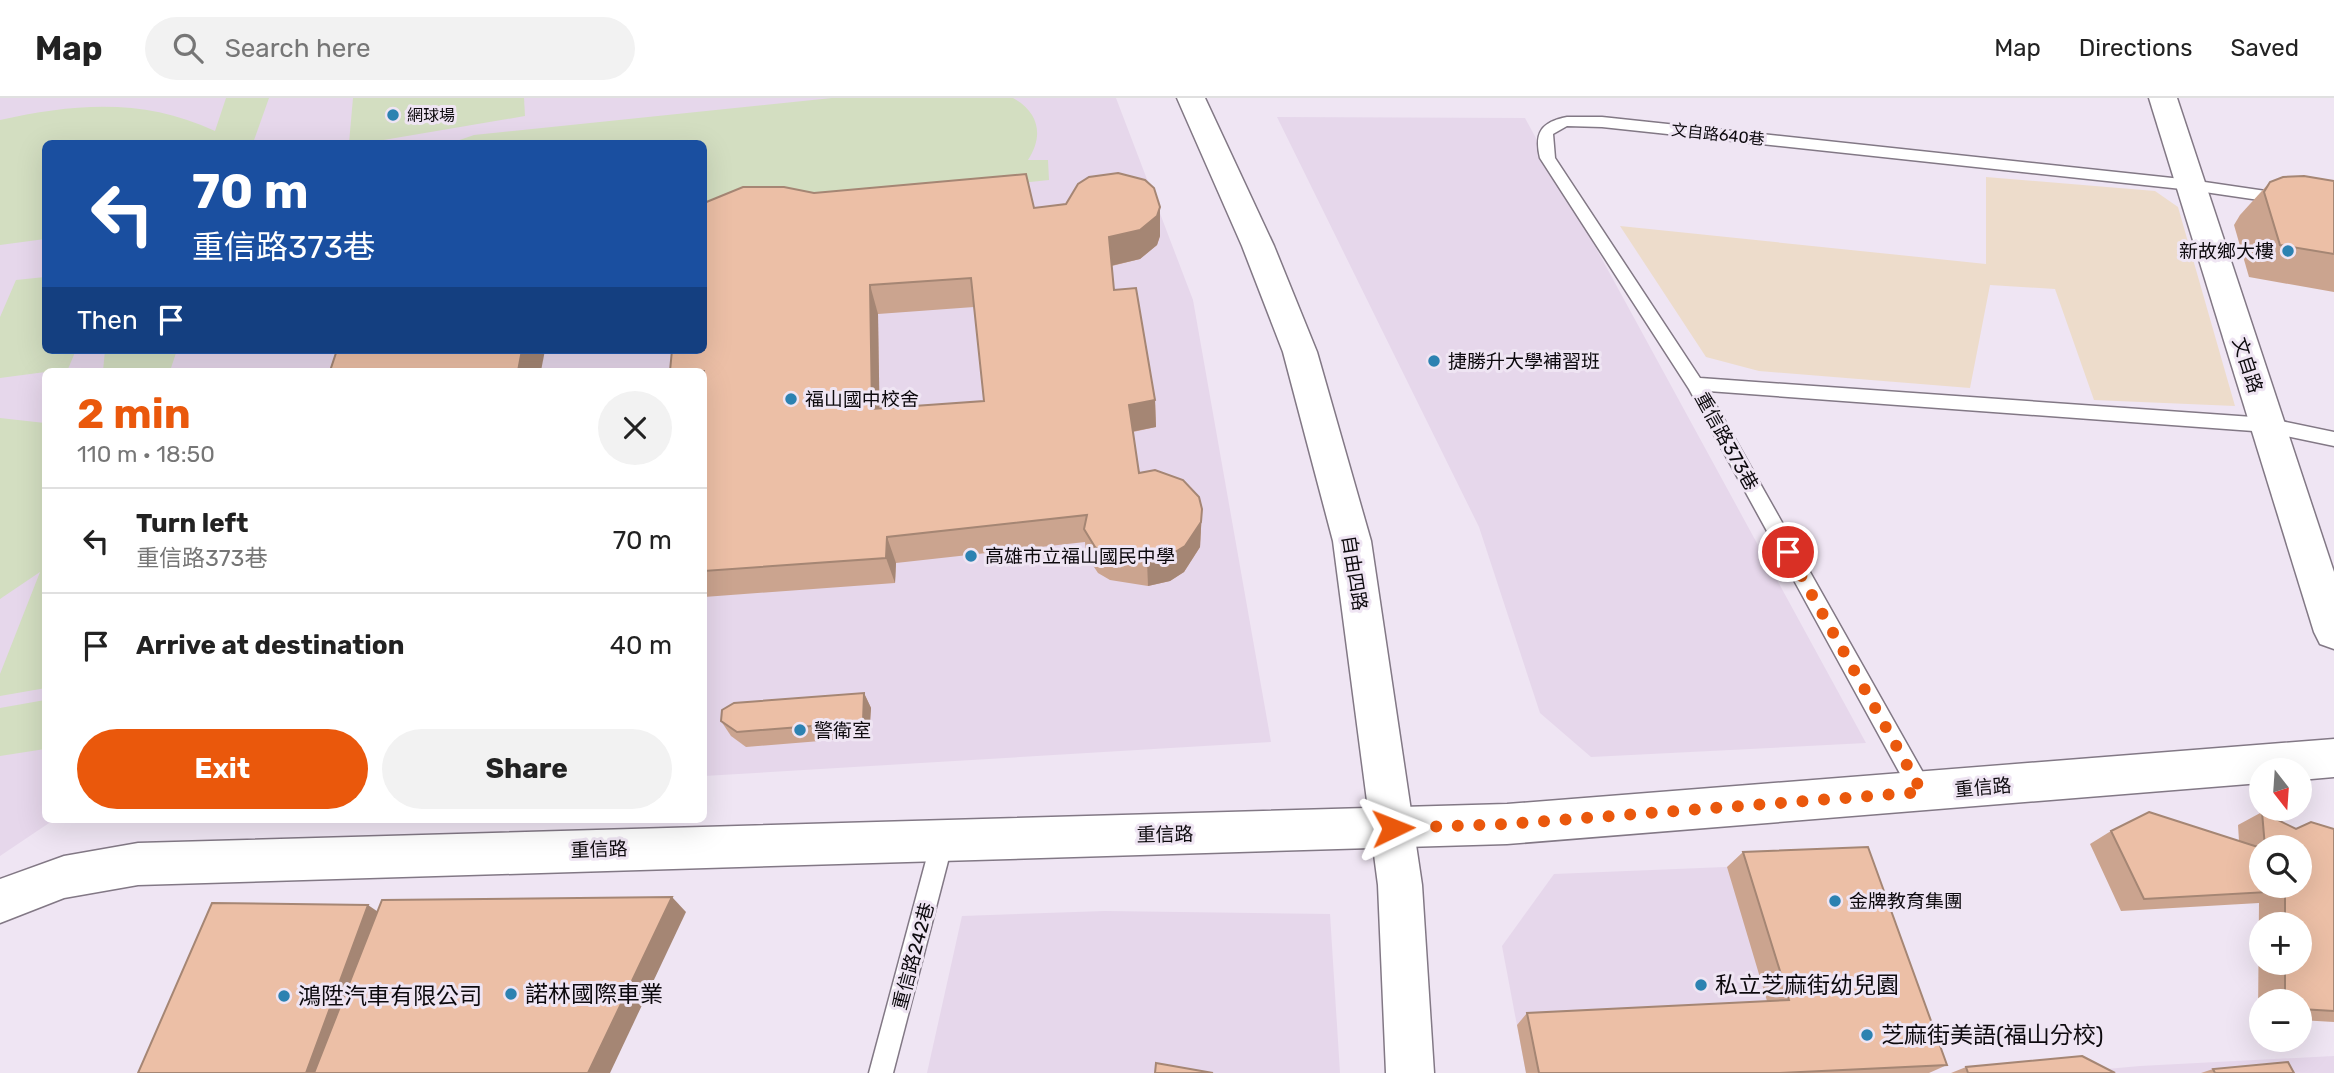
<!DOCTYPE html>
<meta charset="utf-8">
<style>
:root{--surface:#fff;--page:#f2f2f2;--text:#222;--muted:#767676;--line:#e0e0e0;--accent:#ea580c}
body{margin:0;font-family:Rubik,"Noto Sans TC",sans-serif;background:var(--page);color:var(--text);height:100vh;display:flex;flex-direction:column;font-size:26px;white-space:nowrap}
*{box-sizing:border-box;margin:0}
p{font-size:23px;color:var(--muted)}
.icon{flex:none;width:38px;height:38px;fill:none;stroke:currentColor;stroke-width:2;stroke-linecap:round;stroke-linejoin:round}
.map{position:relative;flex:1;overflow:hidden}
.sheet{position:absolute;left:42px;top:270px;width:665px;height:455px;display:flex;flex-direction:column;background:var(--surface);border-radius:10px;box-shadow:0 7px 28px #0002}
.sheet>*{flex:none}
.hud{position:absolute;left:42px;top:42px;width:665px;height:214px;border-radius:10px;box-shadow:0 7px 28px #0002;background:#1a4fa0;color:#fff;overflow:hidden}
.needle{width:46px;rotate:163deg}
.fabs{position:absolute;left:2249px;top:660px;display:grid;gap:14px}
.fabs a{display:grid;place-items:center;width:63px;height:63px;border-radius:50%;background:var(--surface);box-shadow:0 7px 28px #0002;font-size:35px}
.pin{position:absolute;display:grid;place-items:center;width:60px;height:60px;color:#fff;margin:-30px;border:4px solid #fff;border-radius:50%;box-shadow:0 2px 7px #0007}
.me{position:absolute;width:77px;margin:-38px;rotate:88deg;stroke-linejoin:round;filter:drop-shadow(0 0 5px #0008)}
.turn{display:flex;align-items:center;gap:24px;height:147px;padding:0 35px;font-size:32px}
.turn .icon{width:91px;height:91px;stroke-width:2.5}
.turn b{display:block;font-size:49px;line-height:60px}
.then{display:flex;align-items:center;height:66px;padding:0 35px;background:#0003;gap:14px;font-size:26px}
.round{display:grid;place-items:center;flex:none;width:74px;height:74px;border-radius:37px;background:var(--page)}
.summary{display:flex;align-items:center;justify-content:space-between;height:119px;padding:0 35px}
h1{font-size:42px;font-weight:700;line-height:52px;color:var(--accent)}
.cta{display:flex;gap:14px;margin-top:auto;padding:14px 35px}
.cta a{flex:1;height:80px;border-radius:42px;background:var(--accent);color:#fff;font-size:28px;font-weight:700;line-height:80px;text-align:center}
.cta a+a{background:var(--page);color:var(--text)}
ul{padding:0;list-style:none}
li{display:flex;align-items:center;gap:21px;height:105px;padding:0 35px;border-top:2px solid var(--line)}
li div{flex:1}
li b{display:block;font-size:26px}
li em{font-style:normal}
header{display:flex;align-items:center;gap:42px;box-sizing:border-box;height:98px;padding:0 35px;background:var(--surface);border-bottom:2px solid var(--line)}
header strong{font-size:33px}
nav{display:flex;gap:38px;margin-inline-start:auto;font-size:24px}
.search{width:490px;height:63px;background:var(--page);display:flex;align-items:center;gap:18px;box-sizing:border-box;padding:0 24px;border-radius:38px;color:var(--muted);font-size:26px}
.map>svg:first-child{display:block}
.built{fill:#e6d7eb;fill-rule:evenodd}
.industrial{fill:#eddccb}
.green{fill:#d3dec1}
.lines{fill:none;stroke-linecap:round;stroke-linejoin:round}
.service-casing{stroke:#827885;stroke-width:3}
.minor-casing{stroke:#827885;stroke-width:3}
.tertiary-casing{stroke:#827885;stroke-width:3}
.service{fill:#fff;fill-rule:evenodd}
.minor{fill:#fff;fill-rule:evenodd}
.tertiary{fill:#fff;fill-rule:evenodd}
.wall{fill:#cba48f;fill-rule:evenodd}
.shaded-wall{fill:#a58674}
.building{fill:#ecbfa6;stroke:#a58674;stroke-width:2;fill-rule:evenodd}
.route{stroke:#ea580c;stroke-width:12;stroke-dasharray:0 21.6}
.poi-dot{fill:#2c82b1;stroke:#efe5f3;stroke-width:2.5}
.labels{text-anchor:middle;stroke-width:6;stroke-linejoin:round;paint-order:stroke}
.far-poi-label{font-size:16px;fill:#0d0a0e;stroke:#efe5f3;text-anchor:start}
.far-street-label{font-size:16px;fill:#0d0a0e;stroke:#efe5f3}
.poi-label{font-size:19px;fill:#0d0a0e;stroke:#efe5f3;text-anchor:start}
.street-label{font-size:19px;fill:#0d0a0e;stroke:#efe5f3}
.near-poi-label{font-size:23px;fill:#0d0a0e;stroke:#efe5f3;text-anchor:start}
</style>
<header>
<strong>Map</strong>
<div class="search"><svg class="icon" aria-label="search" viewBox="0 0 24 24"><circle cx="10" cy="10" r="6"/><path d="M15 15l6 6"/></svg>Search here</div>
<nav><a>Map</a><a>Directions</a><a>Saved</a></nav>
</header>
<div class="map">
<svg width="2334" height="975" viewBox="0 0 2334 975">
<rect width="100%" height="100%" fill="#efe5f3"/>
<g class="built">
<path d="M0,0H1116L1193,202L1271,644L704,678V273H46V721H55L0,758ZM46,46H704V252H46Z"/>
<path d="M1277,19L1525,20L1866,645L1591,659L1540,615L1479,429Z"/>
<path d="M1849,764L1922,975H1526L1502,848L1554,776Z"/>
<path d="M1105,813L1330,816L1340,975H927L962,818Z"/>
<path d="M2334,958V975H2062L2140,968Z"/>
</g>
<path class="industrial" d="M1986,79L2155,93L2178,109L2235,308L2094,302L2055,191L1990,187L1970,290L1759,273L1706,259L1620,128L1986,166Z"/>
<g class="green">
<path d="M226,0H269L253,45L46,46L45,141L0,147V22C76,5 145,0 215,33Z"/>
<path d="M353,0H524L525,18L366,45H349Z"/>
<path d="M832,0H1013C1039,14 1044,38 1028,62H1048L1049,82L704,119V46H448L474,37Z"/>
<path d="M45,179L46,252H76L68,271L0,280V219L16,182Z"/>
<path d="M105,252H177L170,273H103Z"/>
<path d="M0,320L45,325L46,590L0,598V576L40,474L0,501Z"/>
<path d="M45,602V651L0,658V610Z"/>
</g>
<g class="lines">
<defs>
<g id="service">
<path d="M1567,19H1602L2191,82L2334,103V113L2191,92L1602,29L1567,28L1553,36L1555,60L1700,280L2267,320L2334,334V348L2267,334L1708,293L1930,687L1933,694L1930,701L1922,704L1914,701L1689,291L1540,60C1534,35 1541,24 1567,19Z"/>
<path d="M943,730L951,733L954,740L893,975H869L932,740L935,733Z"/>
</g>
<g id="minor">
<path d="M2149,0H2177L2334,474V551L2320,546L2314,534Z"/>
<path d="M2334,641V679L2300,682V672H2261V685L1507,746L138,787L64,800L0,825V781L64,758L138,745L1507,706Z"/>
</g>
<path id="tertiary" d="M1177,0H1205L1274,148L1317,254L1371,443L1422,787L1434,975H1386L1378,787L1333,443L1283,254L1242,148Z"/>
</defs>
<use href="#service" class="service-casing"/>
<use href="#minor" class="minor-casing"/>
<use href="#tertiary" class="tertiary-casing"/>
<use href="#service" class="service"/>
<use href="#minor" class="minor"/>
<use href="#tertiary" class="tertiary"/>
</g>
<g class="wall">
<path d="M2334,83V194L2249,179L2234,127L2240,117L2270,84Z"/>
<path d="M814,95L1034,110L1160,109V138L1157,147L1140,161L1112,168L1114,192L1155,302L1156,329L1133,334L1139,375L1202,411L1200,449L1184,474L1170,483L1148,488L1110,482L1098,475L1086,457L1085,444L896,465L895,485L704,499V273ZM974,209L984,303L879,311L878,216Z"/>
<path d="M864,595L871,610L869,639L746,649L731,638L721,623Z"/>
<path d="M2262,714L2296,731H2334V924L2300,922V903H2261V920H2258L2259,805L2121,813L2090,746L2111,733L2239,743L2238,727ZM2261,749H2300L2261,788ZM2261,826H2300V864H2261Z"/>
<path d="M1743,754L1947,967L1929,975H1526L1517,927L1527,915L1767,903L1727,769Z"/>
<path d="M1966,969L2115,975H1951Z"/>
<path d="M2213,971L2294,975H2201Z"/>
</g>
<g class="shaded-wall">
<path d="M1160,109V138L1157,147L1140,161L1110,168L1109,139Z"/>
<path d="M870,187L878,216L880,339L872,311Z"/>
<path d="M522,252H545L541,273H518Z"/>
<path d="M1155,302L1156,329L1130,334L1129,307Z"/>
<path d="M1202,411L1200,449L1184,474L1170,483L1148,488L1147,463Z"/>
<path d="M887,439L896,465L895,485L886,460Z"/>
<path d="M864,595L871,610L869,639L863,624Z"/>
<path d="M672,799L686,814L610,975H588Z"/>
<path d="M368,807L390,822L335,975H306Z"/>
</g>
<g class="building">
<path d="M1118,75L1145,82L1154,90L1160,109L1157,118L1140,132L1109,139L1114,192L1136,190L1155,302L1129,307L1139,375L1155,372L1183,382L1199,399L1202,411L1201,424L1185,448L1170,457L1147,463L1109,457L1095,449L1084,431L1087,417L887,439L886,460L704,473V273H670L672,252H704V105L743,89H784L814,95L1026,76L1034,110L1066,106L1078,86L1089,79ZM971,180L984,303L872,311L870,187Z"/>
<path d="M2304,78L2334,83V156L2280,147L2264,94L2270,84L2283,79Z"/>
<path d="M337,252H522L518,273H330Z"/>
<path d="M864,595L863,624L737,634L721,623L722,612L734,605Z"/>
<path d="M2149,714L2261,750V788H2300V749H2265L2262,714L2296,731L2311,724L2334,731V913L2300,911V903H2285V864H2300V826H2285V793L2144,801L2111,733Z"/>
<path d="M1868,749L1947,967L1780,975H1539L1527,915L1789,902L1743,754Z"/>
<path d="M672,799L588,975H314L382,802Z"/>
<path d="M212,805L368,807L306,975H138Z"/>
<path d="M2082,958L2115,975H1968L1966,969Z"/>
<path d="M2288,964L2294,975H2215L2213,971Z"/>
<path d="M1156,965L1213,975H1155Z"/>
</g>
<g class="lines">
<path class="route" d="M1393,730L1507,726L1922,694L1788,454"/>
</g>
<g class="poi-dot">
<circle cx="393" cy="17" r="7"/>
<circle cx="2288" cy="153" r="7"/>
<circle cx="1434" cy="263" r="7"/>
<circle cx="791" cy="301" r="7"/>
<circle cx="971" cy="458" r="7"/>
<circle cx="800" cy="632" r="7"/>
<circle cx="1835" cy="803" r="7"/>
<circle cx="1701" cy="887" r="7"/>
<circle cx="511" cy="896" r="7"/>
<circle cx="284" cy="898" r="7"/>
<circle cx="1867" cy="937" r="7"/>
</g>
<g class="labels">
<g class="far-poi-label">
<text x="407" y="23">網球場</text>
</g>
<g class="far-street-label">
<text transform="translate(1718 36) rotate(6)" y="6">文自路640巷</text>
</g>
<g class="poi-label">
<text x="2274" y="160" text-anchor="end">新故鄉大樓</text>
<text x="1448" y="270">捷勝升大學補習班</text>
<text x="805" y="308">福山國中校舍</text>
<text x="985" y="465">高雄市立福山國民中學</text>
<text x="814" y="639">警衛室</text>
<text x="1849" y="810">金牌教育集團</text>
</g>
<g class="street-label">
<text transform="translate(2248 267) rotate(72)" y="7">文自路</text>
<text transform="translate(1727 343) rotate(61)" y="7">重信路373巷</text>
<text transform="translate(1355 475) rotate(81)" y="7">自由四路</text>
<text transform="translate(1983 689) rotate(-5)" y="7">重信路</text>
<text transform="translate(1165 736) rotate(-1)" y="7">重信路</text>
<text transform="translate(599 751) rotate(-2)" y="7">重信路</text>
<text transform="translate(913 858) rotate(-75)" y="7">重信路242巷</text>
</g>
<g class="near-poi-label">
<text x="1715" y="895">私立芝麻街幼兒園</text>
<text x="525" y="904">諾林國際車業</text>
<text x="298" y="906">鴻陞汽車有限公司</text>
<text x="1881" y="945">芝麻街美語(福山分校)</text>
</g>
</g>
</svg>
<div class="fabs">
<a><svg class="needle" viewBox="-14 -14 28 28"><path d="M0-13l5 13h-10z" fill="#e53935"/><path d="M0 13l5-13h-10z" fill="#767676"/></svg></a>
<a><svg class="icon" aria-label="search" viewBox="0 0 24 24"><circle cx="10" cy="10" r="6"/><path d="M15 15l6 6"/></svg></a>
<a>+</a>
<a>−</a>
</div>
<div class="pin" style="left:1788px;top:454px;background:#d93025"><svg class="icon" aria-label="arrive" viewBox="0 0 24 24"><path d="M6 21V4h12l-3 4 3 4H6"/></svg></div>
<svg class="me" style="left:1393px;top:730px" viewBox="-20 -20 40 40"><path d="M0-17L14 15 0 8-14 15z" fill="#ea580c" stroke="#fff" stroke-width="4"/></svg>
<div class="hud">
<div class="turn"><svg class="icon" aria-label="left" viewBox="0 0 24 24"><path d="M17 20v-9H6M10 6l-5 5 5 5"/></svg><div><b>70 m</b>重信路373巷</div></div>
<div class="then">Then<svg class="icon" aria-label="arrive" viewBox="0 0 24 24"><path d="M6 21V4h12l-3 4 3 4H6"/></svg></div>
</div>
<section class="sheet">
<div class="summary"><div><h1>2 min</h1><p>110 m · 18:50</p></div><a class="round"><svg class="icon" aria-label="close" viewBox="0 0 24 24"><path d="M6 6l12 12M18 6L6 18"/></svg></a></div>
<ul>
<li><svg class="icon" aria-label="left" viewBox="0 0 24 24"><path d="M17 20v-9H6M10 6l-5 5 5 5"/></svg><div><b>Turn left</b><p>重信路373巷</p></div><em>70 m</em></li>
<li><svg class="icon" aria-label="arrive" viewBox="0 0 24 24"><path d="M6 21V4h12l-3 4 3 4H6"/></svg><div><b>Arrive at destination</b></div><em>40 m</em></li>
</ul>
<div class="cta"><a>Exit</a><a>Share</a></div>
</section>
</div>
